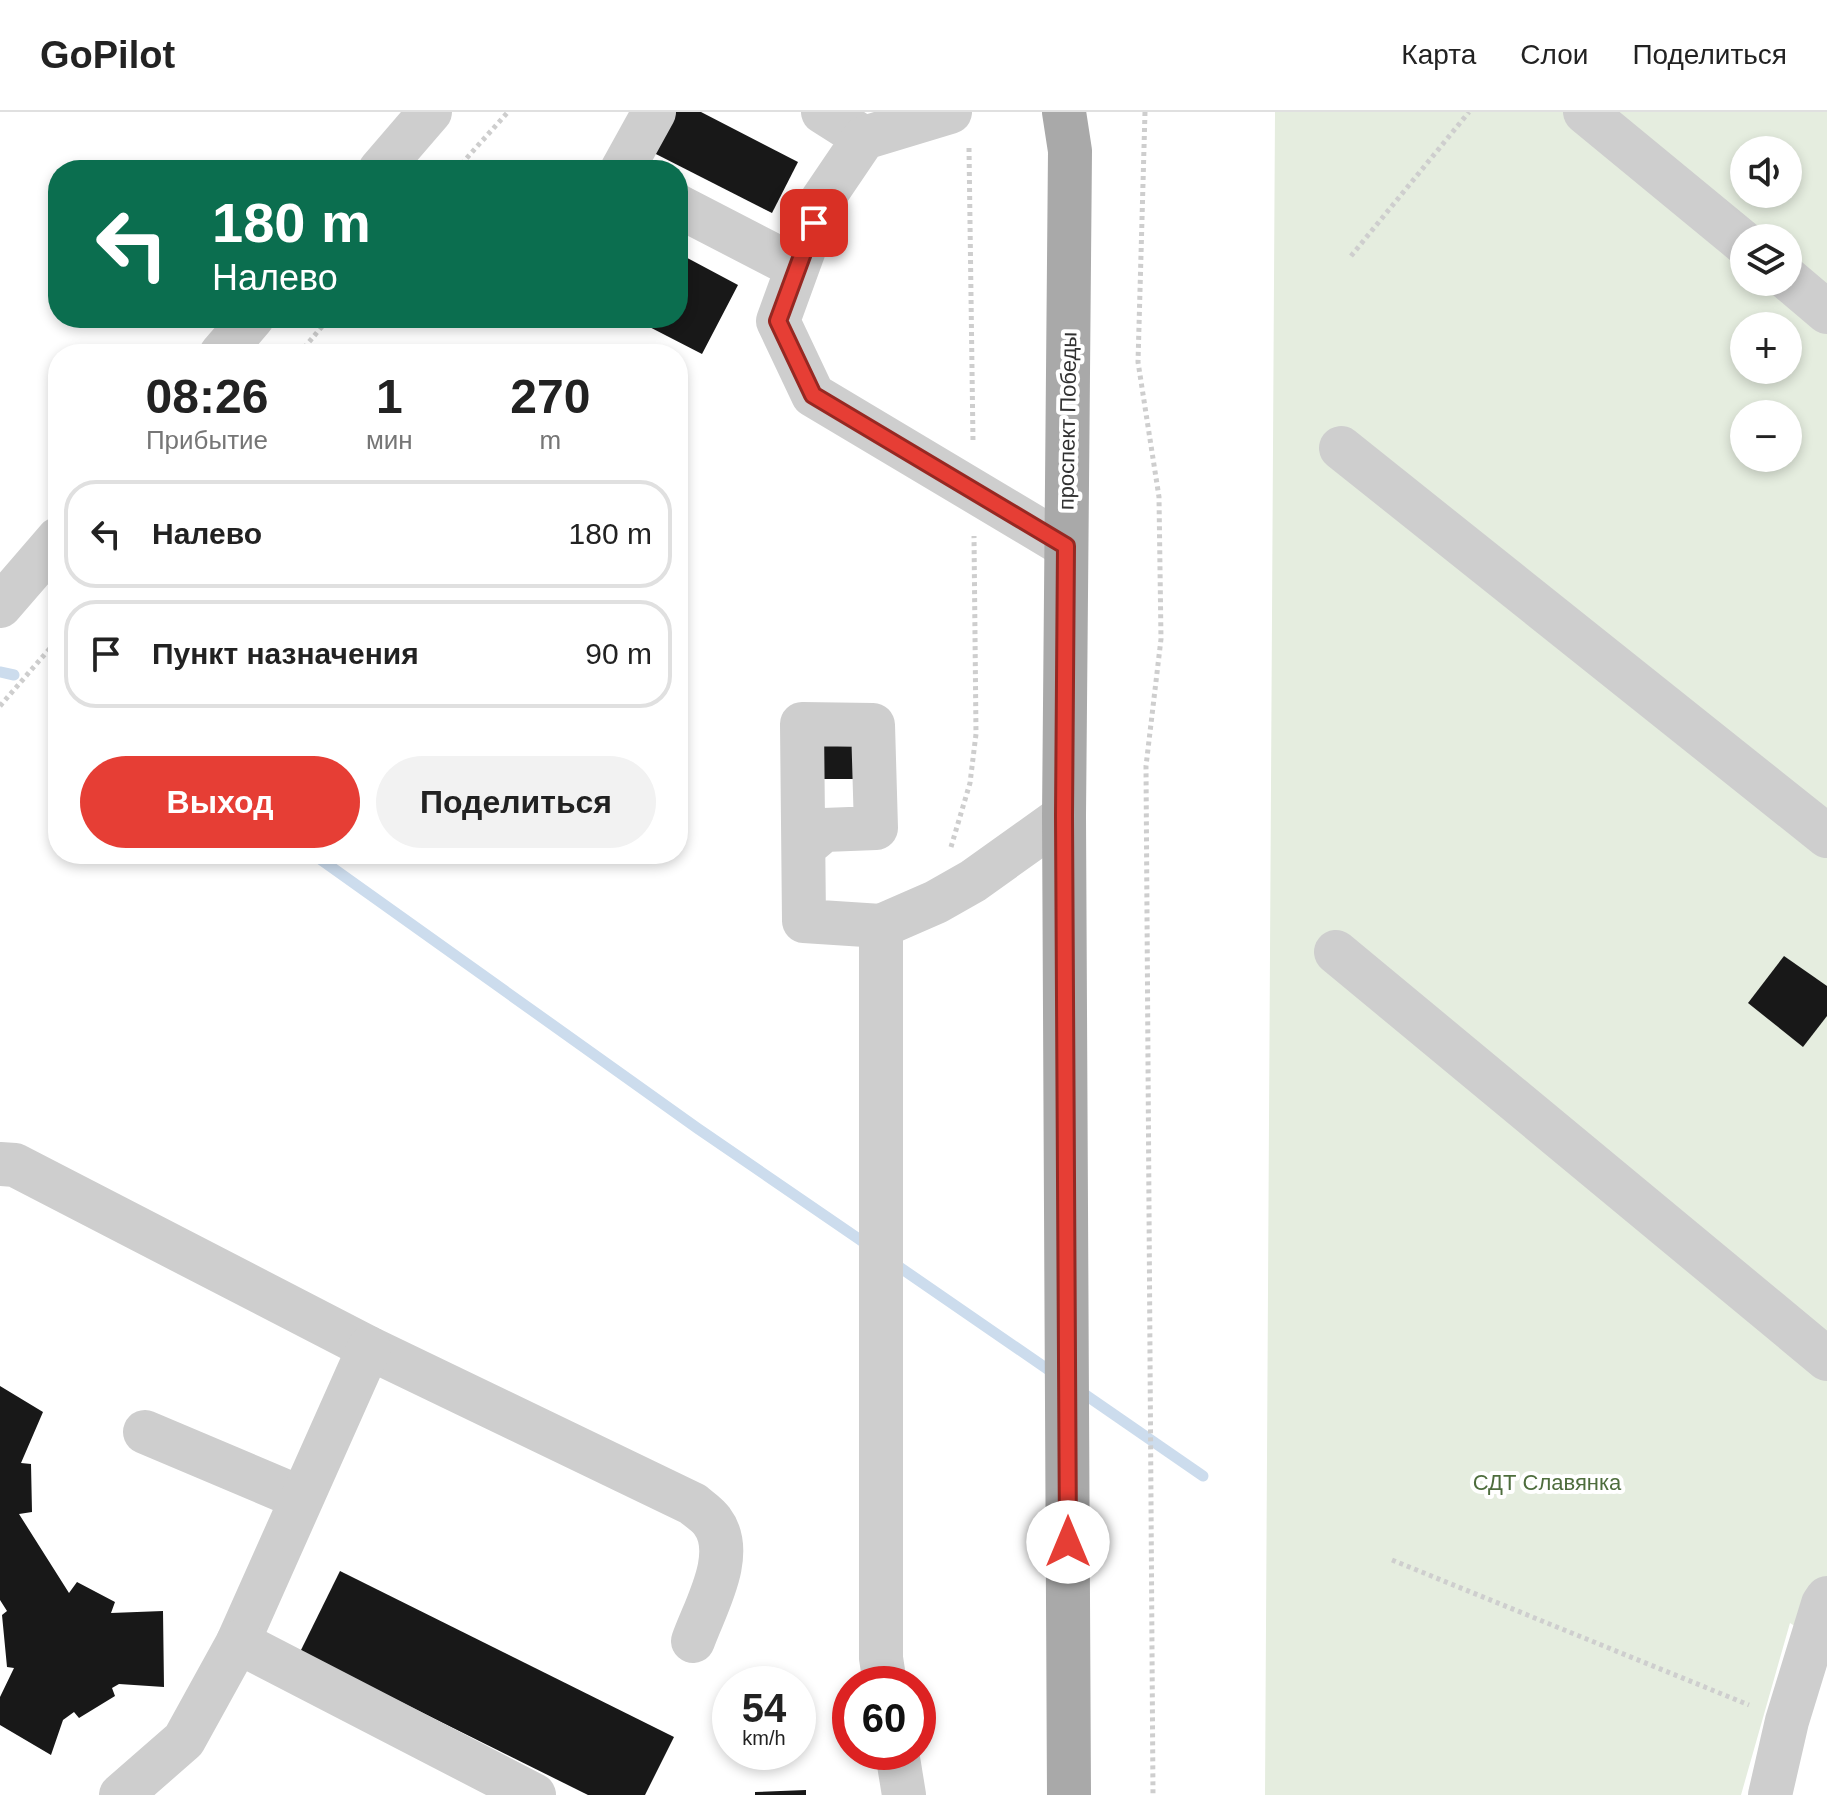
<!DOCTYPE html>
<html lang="ru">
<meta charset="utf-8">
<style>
:root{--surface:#fff;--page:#f2f2f2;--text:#222;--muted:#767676;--line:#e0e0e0;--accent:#e63e35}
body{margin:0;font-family:Arial,sans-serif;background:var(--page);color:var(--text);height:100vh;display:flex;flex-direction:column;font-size:30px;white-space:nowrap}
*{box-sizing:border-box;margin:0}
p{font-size:26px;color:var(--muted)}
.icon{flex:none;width:44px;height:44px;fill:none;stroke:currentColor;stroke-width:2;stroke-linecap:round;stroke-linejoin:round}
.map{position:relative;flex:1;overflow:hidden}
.sheet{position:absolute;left:48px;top:232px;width:640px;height:520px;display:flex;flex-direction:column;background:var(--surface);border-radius:32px;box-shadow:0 4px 12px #0003}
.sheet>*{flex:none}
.guide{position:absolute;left:48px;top:48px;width:640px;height:168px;border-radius:32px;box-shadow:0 4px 12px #0003;background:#0b6e4f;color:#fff;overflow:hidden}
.controls{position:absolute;left:1730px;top:24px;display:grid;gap:16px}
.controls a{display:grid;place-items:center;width:72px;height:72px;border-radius:50%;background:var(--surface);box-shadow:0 4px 12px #0003;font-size:40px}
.speed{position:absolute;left:712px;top:1554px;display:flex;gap:16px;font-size:40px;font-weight:700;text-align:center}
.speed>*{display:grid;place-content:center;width:104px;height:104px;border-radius:50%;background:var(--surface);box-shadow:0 4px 12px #0003;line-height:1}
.speed small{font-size:20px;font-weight:400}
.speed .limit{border:12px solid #d22;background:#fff;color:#111}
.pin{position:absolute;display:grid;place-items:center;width:68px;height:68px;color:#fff;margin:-34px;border-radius:16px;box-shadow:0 4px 12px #0006}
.me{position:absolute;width:88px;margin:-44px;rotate:0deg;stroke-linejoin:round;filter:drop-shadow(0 0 6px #0008)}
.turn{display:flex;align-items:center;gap:28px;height:168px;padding:0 32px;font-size:36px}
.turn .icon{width:104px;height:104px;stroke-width:2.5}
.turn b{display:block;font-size:56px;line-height:68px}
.eta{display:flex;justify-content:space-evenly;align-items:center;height:136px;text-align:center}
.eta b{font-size:48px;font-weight:600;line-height:56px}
.button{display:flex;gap:16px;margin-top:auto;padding:16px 32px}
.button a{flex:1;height:92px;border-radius:48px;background:var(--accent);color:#fff;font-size:32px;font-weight:600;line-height:92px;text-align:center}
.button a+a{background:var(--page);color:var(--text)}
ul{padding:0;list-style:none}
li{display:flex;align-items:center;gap:24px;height:108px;margin:0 16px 12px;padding:0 16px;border:4px solid var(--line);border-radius:32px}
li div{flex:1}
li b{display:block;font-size:30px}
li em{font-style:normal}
header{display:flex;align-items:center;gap:48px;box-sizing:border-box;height:112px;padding:0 40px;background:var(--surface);border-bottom:2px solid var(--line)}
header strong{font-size:38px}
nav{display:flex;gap:44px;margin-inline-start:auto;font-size:28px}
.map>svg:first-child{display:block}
.green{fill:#e5eddf;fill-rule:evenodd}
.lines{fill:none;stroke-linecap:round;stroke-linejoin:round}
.stream{stroke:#ccdced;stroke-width:11}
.building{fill:#181818}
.path{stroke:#cecece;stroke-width:5;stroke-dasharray:4 4;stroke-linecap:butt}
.minor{stroke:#cecece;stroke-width:44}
.major{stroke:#a9a9a9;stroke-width:44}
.route-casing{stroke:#962822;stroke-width:20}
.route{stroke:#e63e35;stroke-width:14}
.labels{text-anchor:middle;stroke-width:8;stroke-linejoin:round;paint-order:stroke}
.street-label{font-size:22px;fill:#313131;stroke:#fff}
.park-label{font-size:22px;fill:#4e6d3d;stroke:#fff}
</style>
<header>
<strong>GoPilot</strong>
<nav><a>Карта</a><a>Слои</a><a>Поделиться</a></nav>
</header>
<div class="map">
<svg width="1827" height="1683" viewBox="0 0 1827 1683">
<rect width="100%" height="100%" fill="#fff"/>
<path class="green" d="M1275,0H1827V1535L1790,1511L1741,1683H1265ZM1744,38H1788V82H1744ZM1744,126H1788V170H1744ZM1744,214H1788V258H1744ZM1744,302H1788V346H1744Z"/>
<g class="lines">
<g class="stream">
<path d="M0,560L14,563"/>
<path d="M55,572H58"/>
<path d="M313,742L697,1016L872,1136"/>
<path d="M892,1150L1056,1263"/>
<path d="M1077,1277L1203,1364"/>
</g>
</g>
<g class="building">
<path d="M668,0H701L798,50L772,101L648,38Z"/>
<path d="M678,141L738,173L702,242L632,206H678Z"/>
<rect x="813" y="629" width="48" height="38"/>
<path d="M1784,844L1827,874V904L1803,935L1748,891Z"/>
<path d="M0,1274L43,1300L21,1351L31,1352L32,1400L19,1402L69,1481L77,1470L115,1490L111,1501L163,1499L164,1575L119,1572L112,1576L115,1584L79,1606L74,1600L63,1608L51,1643L0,1613V1585L14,1556L7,1555L2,1503L7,1499L0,1488Z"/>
<path d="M340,1459L674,1625L645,1683H588L300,1540Z"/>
<path d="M806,1678V1683H755V1680Z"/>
</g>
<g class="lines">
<g class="path">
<path d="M1145,0L1138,250L1159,385L1161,527L1146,654L1153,1683"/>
<path d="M969,36L973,330"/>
<path d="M456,58L508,0"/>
<path d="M1351,144L1469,0"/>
<path d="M299,242L329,206"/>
<path d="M0,594L58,527"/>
<path d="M951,735L970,671L976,622L974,424"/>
<path d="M1392,1448L1749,1593"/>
</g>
<g class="minor">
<path d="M823,0L864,26"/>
<path d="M950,0L864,26L822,88L778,209L813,283L1066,434"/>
<path d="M1585,0L1744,131"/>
<path d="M380,58L430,0"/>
<path d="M622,58L654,0"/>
<path d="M678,94L796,155"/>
<path d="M1788,167L1827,200"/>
<path d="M221,242L252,206"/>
<path d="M1341,336L1827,724"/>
<path d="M0,494L58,427"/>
<path d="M804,735L824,718L876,716L873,613L802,612L804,809L881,814"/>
<path d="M1336,840L1827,1247"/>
<path d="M0,1052L15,1053L369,1236L693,1392C699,1397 708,1403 712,1409C737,1442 705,1495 693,1529"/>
<path d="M145,1320L301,1386"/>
<path d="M238,1530L369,1236"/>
<path d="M885,1572L881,1546V814L936,790L973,769L1064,704"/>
<path d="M897,1640L904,1683"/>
<path d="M121,1683L184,1628L238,1530L534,1683"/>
<path d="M1770,1683L1787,1609L1823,1492L1827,1486"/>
</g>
<path class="major" d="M1064,0L1070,39L1064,704L1069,1683"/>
</g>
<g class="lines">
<defs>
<path id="route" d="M814,111L778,209L813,283L1066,434L1064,704L1068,1430"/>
</defs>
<use href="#route" class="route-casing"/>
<use href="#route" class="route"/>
</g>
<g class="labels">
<g class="street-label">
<text transform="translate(1067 309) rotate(-89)" y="8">проспект Победы</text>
</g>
<g class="park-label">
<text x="1547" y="1378">СДТ Славянка</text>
</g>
</g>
</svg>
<div class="controls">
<a><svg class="icon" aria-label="sound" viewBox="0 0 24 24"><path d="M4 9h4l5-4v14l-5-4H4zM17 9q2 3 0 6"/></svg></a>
<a><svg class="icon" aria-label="layers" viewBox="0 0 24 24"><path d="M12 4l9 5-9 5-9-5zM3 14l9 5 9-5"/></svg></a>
<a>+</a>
<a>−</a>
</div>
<div class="speed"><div>54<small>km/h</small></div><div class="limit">60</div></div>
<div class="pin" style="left:814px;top:111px;background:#d93025"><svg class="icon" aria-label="arrive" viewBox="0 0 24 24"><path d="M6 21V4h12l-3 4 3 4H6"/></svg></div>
<svg class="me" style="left:1068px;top:1430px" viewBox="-20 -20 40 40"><circle r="19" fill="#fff"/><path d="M0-13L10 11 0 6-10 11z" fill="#e63e35"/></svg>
<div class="guide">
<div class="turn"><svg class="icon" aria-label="left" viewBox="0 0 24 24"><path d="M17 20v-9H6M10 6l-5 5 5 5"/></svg><div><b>180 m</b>Налево</div></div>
</div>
<section class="sheet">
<div class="eta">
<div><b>08:26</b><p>Прибытие</p></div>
<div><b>1</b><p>мин</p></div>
<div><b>270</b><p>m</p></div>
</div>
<ul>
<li><svg class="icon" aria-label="left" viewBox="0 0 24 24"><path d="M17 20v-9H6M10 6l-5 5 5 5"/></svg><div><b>Налево</b></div><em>180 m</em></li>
<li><svg class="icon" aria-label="arrive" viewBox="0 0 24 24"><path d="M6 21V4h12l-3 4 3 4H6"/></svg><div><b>Пункт назначения</b></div><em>90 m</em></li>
</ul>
<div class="button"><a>Выход</a><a>Поделиться</a></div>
</section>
</div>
